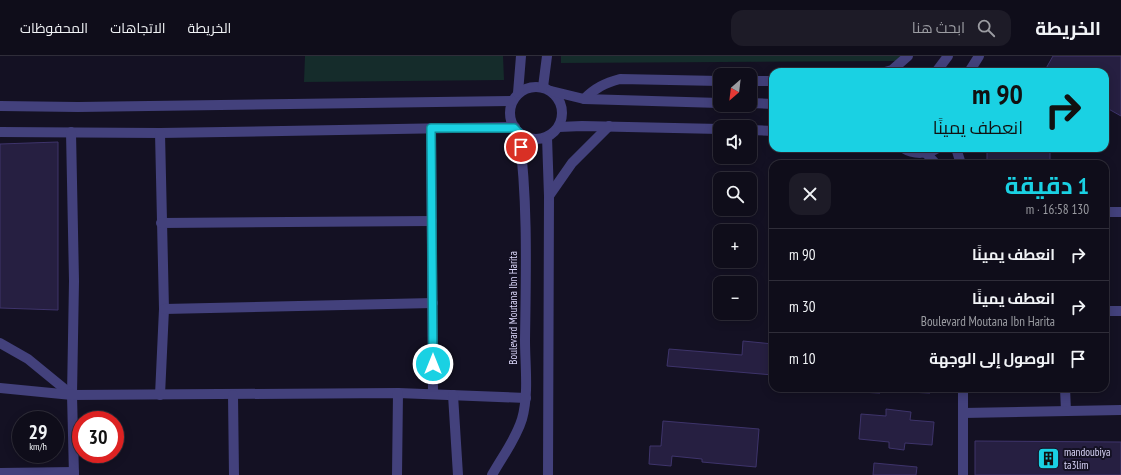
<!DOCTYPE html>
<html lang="ar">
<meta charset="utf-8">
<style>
:root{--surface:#0f0d1a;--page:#1d1b27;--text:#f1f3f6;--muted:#9b9ca2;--line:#2f2d39;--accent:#1ad1e3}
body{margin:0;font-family:"PT Sans Narrow",Cairo,sans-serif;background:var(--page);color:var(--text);direction:rtl;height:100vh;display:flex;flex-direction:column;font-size:15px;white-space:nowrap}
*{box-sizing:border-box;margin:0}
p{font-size:13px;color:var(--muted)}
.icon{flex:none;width:22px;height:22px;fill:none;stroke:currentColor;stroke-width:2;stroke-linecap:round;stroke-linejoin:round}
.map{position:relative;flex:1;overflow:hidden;direction:ltr}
.sheet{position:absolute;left:769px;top:104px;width:340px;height:232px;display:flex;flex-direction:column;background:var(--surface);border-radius:12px;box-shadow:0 2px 10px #0003,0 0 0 1px var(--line);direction:rtl}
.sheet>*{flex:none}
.banner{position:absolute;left:769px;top:12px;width:340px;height:84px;border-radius:12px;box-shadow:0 2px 10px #0003,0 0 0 1px var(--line);direction:rtl;background:#1ad1e3;color:#111;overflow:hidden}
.needle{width:26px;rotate:208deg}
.buttons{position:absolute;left:713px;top:12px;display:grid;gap:8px}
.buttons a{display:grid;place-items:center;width:44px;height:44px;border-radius:8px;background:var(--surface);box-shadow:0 2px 10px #0003,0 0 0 1px var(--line);font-size:20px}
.speed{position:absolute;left:12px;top:355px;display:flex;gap:8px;font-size:20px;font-weight:700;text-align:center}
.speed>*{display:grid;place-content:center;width:52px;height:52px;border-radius:50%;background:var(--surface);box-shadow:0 2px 10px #0003,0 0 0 1px var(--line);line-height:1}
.speed small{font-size:10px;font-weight:400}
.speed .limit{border:6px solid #d22;background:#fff;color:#111}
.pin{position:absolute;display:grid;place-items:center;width:34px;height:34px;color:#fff;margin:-17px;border:2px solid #fff;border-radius:50%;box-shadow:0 1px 4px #0007}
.me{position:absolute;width:44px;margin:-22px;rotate:0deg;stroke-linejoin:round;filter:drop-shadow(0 0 3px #0008)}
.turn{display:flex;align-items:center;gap:14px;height:84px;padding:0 20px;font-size:18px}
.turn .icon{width:52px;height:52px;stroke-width:2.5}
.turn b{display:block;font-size:28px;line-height:34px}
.round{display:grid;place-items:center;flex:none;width:42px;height:42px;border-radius:12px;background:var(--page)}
.head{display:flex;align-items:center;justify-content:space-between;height:68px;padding:0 20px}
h1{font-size:24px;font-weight:700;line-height:30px;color:var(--accent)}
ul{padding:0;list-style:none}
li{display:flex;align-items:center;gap:12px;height:52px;padding:0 20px;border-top:1px solid var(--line)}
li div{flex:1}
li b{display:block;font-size:15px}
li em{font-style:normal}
header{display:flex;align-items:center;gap:24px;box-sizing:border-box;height:56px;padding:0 20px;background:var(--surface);border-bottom:1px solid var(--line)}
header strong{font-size:19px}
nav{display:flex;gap:22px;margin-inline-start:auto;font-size:14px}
.search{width:280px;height:36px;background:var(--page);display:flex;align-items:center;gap:10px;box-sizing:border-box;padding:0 14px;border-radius:12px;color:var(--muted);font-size:15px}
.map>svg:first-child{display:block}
.green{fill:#152c2b}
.building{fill:#261f41;stroke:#3e346b}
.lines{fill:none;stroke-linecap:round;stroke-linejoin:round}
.minor{stroke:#43417c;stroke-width:10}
.route-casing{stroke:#118894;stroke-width:10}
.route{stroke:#1ad1e3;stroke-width:7}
.labels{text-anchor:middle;stroke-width:4;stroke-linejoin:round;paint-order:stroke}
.street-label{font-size:11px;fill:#dbd7fa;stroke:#141123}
.poi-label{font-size:11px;fill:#dbd7fa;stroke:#141123;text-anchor:start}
</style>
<header>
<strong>الخريطة</strong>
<div class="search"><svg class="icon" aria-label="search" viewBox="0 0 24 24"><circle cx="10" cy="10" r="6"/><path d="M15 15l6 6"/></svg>ابحث هنا</div>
<nav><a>الخريطة</a><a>الاتجاهات</a><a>المحفوظات</a></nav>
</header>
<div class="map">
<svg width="1121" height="419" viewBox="0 0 1121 419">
<rect width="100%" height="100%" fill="#141123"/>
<g class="green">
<path d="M305,0H503L504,24L304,26Z"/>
<path d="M561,0H902L897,5L561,7Z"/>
</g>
<g class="building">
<path d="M1053,0H1121V60L1105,51V16H1044Z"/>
<path d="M58,86V254L0,252V88Z"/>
<rect x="987" y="92" width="63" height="16"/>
<path d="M743,285L773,288V319L667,310L669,293L742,299Z"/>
<path d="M858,332H881L880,337L858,336Z"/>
<path d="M908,332H930V337L907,336Z"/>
<path d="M886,353L911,356L910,364L934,366L932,389L905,387L904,394L889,392V386L859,383L861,358L886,360Z"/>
<path d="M663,365L759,373L756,411L702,406V403L672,400L671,410L649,408L650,390H661Z"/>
<path d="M975,385L1121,386V419H975Z"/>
<path d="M874,407L917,411L916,419H873Z"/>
</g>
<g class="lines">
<g class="minor">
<path d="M885,16L892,14L908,0"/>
<path d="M936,16L948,0"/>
<path d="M969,16L979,0"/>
<path d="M750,25H773"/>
<circle cx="536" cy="57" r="26"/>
<path d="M543,31L547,0"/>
<path d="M551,35L584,43L720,47"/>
<path d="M518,37L521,0"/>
<path d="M584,43C595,32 605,27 620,23L720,25"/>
<path d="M750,47L773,48"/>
<path d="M0,50L78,51L512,45"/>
<path d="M559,71L582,70L720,73"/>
<path d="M431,72L433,338"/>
<path d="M750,74L773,75"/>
<path d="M0,76L160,77L515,71"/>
<path d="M71,76L74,225L72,339L74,419"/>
<path d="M160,77L164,253L160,339"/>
<path d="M547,81L549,140L548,419"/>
<path d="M903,92C914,99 928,98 938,92"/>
<path d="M956,92L961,108"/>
<path d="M926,97L936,108"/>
<path d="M549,140L572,107L609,70"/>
<path d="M1105,156H1121"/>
<path d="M161,167L432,165"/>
<path d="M164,253L433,247"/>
<path d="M1105,255H1121"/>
<path d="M0,287L28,303L72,339"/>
<path d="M0,332L72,339L398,337L526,342"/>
<path d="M1065,332L1066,355"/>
<path d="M233,339L234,419"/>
<path d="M453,339L458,419"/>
<path d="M963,357L1121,354"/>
<path d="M0,417L74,416"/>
<path d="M397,419L398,337"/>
<path d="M492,419C502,401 516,383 522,363C529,338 525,309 525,284C526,215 528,145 519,77"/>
<path d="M963,419V332"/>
</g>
</g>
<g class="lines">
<defs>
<path id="route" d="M433,308L431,72H514L519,77L521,91"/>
</defs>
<use href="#route" class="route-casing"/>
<use href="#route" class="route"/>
</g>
<defs>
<symbol id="building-square" viewBox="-11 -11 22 22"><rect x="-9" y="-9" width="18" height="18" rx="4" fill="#1ad1e3" stroke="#141123"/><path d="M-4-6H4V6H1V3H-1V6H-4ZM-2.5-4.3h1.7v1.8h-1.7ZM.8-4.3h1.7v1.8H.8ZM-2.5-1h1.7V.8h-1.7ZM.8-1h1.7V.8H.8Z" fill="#111"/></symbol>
</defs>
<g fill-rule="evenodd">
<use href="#building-square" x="1036" y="390" width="25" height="25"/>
</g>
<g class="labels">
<g class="street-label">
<text transform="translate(513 252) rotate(-90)" y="4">Boulevard Moutana Ibn Harita</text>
</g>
<g class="poi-label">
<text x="1064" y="400">mandoubiya<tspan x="1064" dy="13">ta3lim</tspan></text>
</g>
</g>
</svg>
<div class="buttons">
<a><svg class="needle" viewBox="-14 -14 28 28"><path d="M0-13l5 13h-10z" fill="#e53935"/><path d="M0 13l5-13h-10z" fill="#9b9ca2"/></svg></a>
<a><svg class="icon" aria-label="sound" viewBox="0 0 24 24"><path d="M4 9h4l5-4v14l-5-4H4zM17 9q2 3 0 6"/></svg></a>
<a><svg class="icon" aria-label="search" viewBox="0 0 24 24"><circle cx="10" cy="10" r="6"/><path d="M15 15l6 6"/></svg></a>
<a>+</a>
<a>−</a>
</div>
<div class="speed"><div>29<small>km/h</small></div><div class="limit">30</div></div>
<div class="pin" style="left:521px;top:91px;background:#d93025"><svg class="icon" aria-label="arrive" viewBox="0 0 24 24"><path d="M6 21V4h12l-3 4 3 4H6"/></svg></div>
<svg class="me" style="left:433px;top:308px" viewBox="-20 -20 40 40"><circle r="17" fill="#1ad1e3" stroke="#fff" stroke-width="3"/><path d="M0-11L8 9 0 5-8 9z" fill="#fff"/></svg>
<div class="banner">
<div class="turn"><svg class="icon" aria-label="right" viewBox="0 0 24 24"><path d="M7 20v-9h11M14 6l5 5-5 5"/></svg><div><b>90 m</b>انعطف يمينًا</div></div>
</div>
<section class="sheet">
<div class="head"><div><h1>1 دقيقة</h1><p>130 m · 16:58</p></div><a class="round"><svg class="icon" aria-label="close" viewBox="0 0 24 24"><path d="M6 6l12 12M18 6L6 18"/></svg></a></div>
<ul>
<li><svg class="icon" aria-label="right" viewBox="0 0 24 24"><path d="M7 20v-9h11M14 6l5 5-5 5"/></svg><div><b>انعطف يمينًا</b></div><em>90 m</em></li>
<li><svg class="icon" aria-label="right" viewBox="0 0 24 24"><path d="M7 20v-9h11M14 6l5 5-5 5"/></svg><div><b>انعطف يمينًا</b><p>Boulevard Moutana Ibn Harita</p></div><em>30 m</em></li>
<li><svg class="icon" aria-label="arrive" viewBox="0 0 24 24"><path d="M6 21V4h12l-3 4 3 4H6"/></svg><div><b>الوصول إلى الوجهة</b></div><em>10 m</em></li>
</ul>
</section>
</div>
